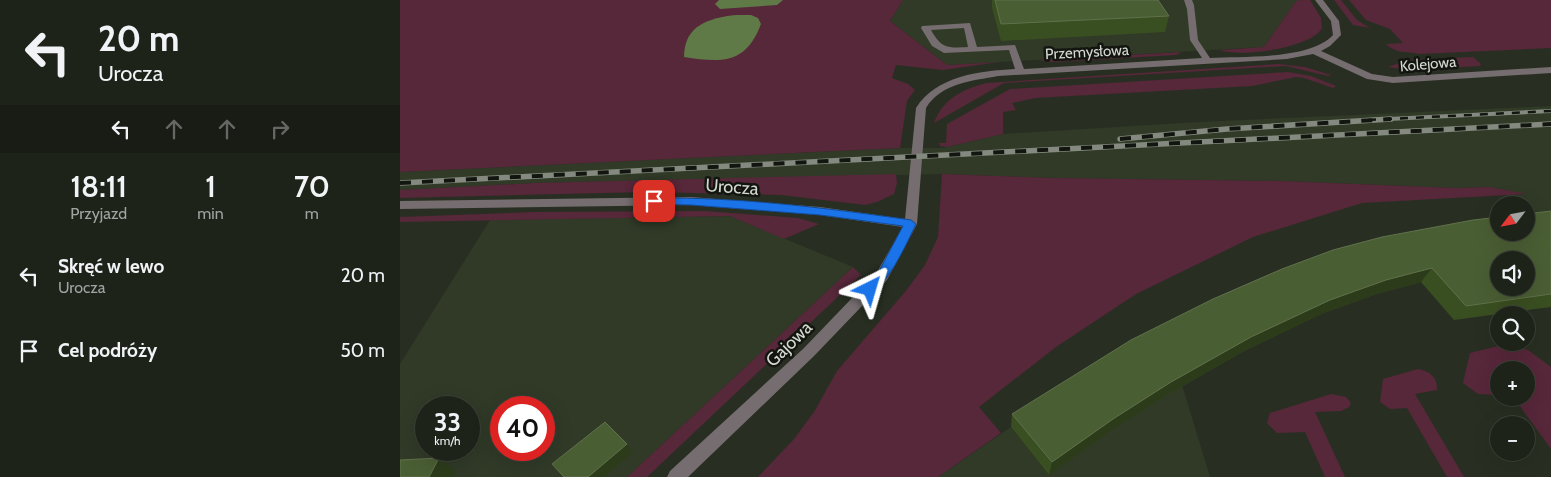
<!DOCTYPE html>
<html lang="pl">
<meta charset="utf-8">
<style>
:root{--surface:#1e231a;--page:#262b23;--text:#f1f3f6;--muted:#a1a4a2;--line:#3c4039}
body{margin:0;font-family:Cabin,sans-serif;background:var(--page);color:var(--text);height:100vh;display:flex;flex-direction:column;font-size:19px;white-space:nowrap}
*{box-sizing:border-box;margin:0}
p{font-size:16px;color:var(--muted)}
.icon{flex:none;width:28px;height:28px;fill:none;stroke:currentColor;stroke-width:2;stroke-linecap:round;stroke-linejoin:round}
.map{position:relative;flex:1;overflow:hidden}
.drawer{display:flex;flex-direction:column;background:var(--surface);width:400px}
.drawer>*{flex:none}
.banner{background:#1e231a;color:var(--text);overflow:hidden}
.needle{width:32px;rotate:238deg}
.controls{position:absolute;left:1090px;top:196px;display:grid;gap:10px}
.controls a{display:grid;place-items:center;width:45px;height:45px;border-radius:50%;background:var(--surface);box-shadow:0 5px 20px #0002,0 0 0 1px var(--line);font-size:25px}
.speed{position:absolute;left:15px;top:396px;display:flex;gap:10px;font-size:25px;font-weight:700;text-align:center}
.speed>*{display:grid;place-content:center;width:65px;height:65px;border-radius:50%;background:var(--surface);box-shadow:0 5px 20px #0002,0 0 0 1px var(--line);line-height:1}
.speed small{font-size:12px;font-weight:400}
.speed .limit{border:8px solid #d22;background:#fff;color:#111}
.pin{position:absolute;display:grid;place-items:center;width:42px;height:42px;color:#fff;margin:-21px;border-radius:10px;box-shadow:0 2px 8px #0006}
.me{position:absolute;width:55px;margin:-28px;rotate:40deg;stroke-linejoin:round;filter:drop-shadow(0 0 4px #0008)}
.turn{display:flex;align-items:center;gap:18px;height:105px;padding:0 15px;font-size:22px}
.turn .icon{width:65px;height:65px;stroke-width:2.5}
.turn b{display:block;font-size:35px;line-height:42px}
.lanes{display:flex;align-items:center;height:48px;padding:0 15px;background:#0003;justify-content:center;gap:25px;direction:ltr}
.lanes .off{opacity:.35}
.eta{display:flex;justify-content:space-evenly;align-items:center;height:85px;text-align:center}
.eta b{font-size:30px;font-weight:600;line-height:35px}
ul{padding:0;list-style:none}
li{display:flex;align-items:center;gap:15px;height:75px;padding:0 15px}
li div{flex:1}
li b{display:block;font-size:19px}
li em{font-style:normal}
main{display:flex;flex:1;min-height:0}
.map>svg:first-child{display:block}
.built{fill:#303a27;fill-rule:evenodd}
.green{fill:#57273a}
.water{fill:#5f7947}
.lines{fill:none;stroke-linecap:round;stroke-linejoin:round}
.minor{fill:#756d6f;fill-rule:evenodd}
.rail-far1-casing{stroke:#848a7f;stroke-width:4}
.rail-casing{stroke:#848a7f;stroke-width:5.5}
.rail-far1{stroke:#131610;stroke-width:2.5;stroke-dasharray:8;stroke-linecap:butt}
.rail{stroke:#131610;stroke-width:4;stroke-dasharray:11;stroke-linecap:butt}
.wall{fill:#3a4f21}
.shaded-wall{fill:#2c3c1a}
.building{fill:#4a5e34;stroke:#60714c;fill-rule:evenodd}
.route{fill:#1a73e8;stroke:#114b97}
.labels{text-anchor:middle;stroke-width:5;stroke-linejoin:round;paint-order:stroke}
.far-street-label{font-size:15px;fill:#d4d9d0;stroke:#131610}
.street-label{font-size:18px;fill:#d4d9d0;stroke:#131610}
</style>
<main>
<section class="drawer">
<div class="banner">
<div class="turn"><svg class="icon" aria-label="left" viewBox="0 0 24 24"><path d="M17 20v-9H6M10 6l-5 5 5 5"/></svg><div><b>20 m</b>Urocza</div></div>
<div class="lanes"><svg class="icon" aria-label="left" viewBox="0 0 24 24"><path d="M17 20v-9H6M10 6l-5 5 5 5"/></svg><svg class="icon off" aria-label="ahead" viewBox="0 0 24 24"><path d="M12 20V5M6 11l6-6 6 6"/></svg><svg class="icon off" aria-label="ahead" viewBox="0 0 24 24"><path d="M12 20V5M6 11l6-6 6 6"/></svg><svg class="icon off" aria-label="right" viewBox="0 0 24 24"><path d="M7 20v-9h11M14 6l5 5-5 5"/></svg></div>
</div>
<div class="eta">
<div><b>18:11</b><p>Przyjazd</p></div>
<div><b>1</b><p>min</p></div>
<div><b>70</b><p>m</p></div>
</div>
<ul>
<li><svg class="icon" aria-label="left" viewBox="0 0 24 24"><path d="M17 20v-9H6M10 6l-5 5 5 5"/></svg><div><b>Skręć w lewo</b><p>Urocza</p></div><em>20 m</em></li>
<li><svg class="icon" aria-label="arrive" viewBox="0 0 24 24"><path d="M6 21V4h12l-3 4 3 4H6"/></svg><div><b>Cel podróży</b></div><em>50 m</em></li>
</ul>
</section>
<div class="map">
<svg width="1151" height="477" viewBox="0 0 1151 477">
<rect width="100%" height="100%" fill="#282f22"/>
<g class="built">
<path d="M503,0H902L903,1H896L864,47L547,65L490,21Z"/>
<path d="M1151,106V239L1126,215V205H1114L1104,196L1125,194L1089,187L1056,188L880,181L654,178L542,174L135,183L0,190V172L500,148H543L603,134L799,122Z"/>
<path d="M330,216L453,267L227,477H0V364L90,220ZM26,408H69V450H26ZM101,408H144V450H101Z"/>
<path d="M782,385L810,477H538L611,427L649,475L709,432Z"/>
</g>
<g class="green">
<path d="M0,0H503L490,21L547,65L599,62L543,70L496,65L492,78L508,84L515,90L507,101L500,148L0,172Z"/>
<path d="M902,0H910L921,18L922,28C912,48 839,58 820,50L864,47L896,1Z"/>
<path d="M934,0H941L957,20L970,28L953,25Z"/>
<path d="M949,0H1151V48L1019,54C1005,51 997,54 986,44L1003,43L990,29L966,20Z"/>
<path d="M782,52L776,55L653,62L638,60Z"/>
<path d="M1073,57L1081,64L1080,66L1008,70L988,67L1008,60Z"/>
<path d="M879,64L905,67L931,75L928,76L886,66L604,83L534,123C543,99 561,90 586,83Z"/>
<path d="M888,72L911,76L936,86L933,88L904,78L896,77L852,86L635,98L612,103L616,110L603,112V134L547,147L540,146L539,143H546L547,124L610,89Z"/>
<path d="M496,174L497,183L494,194L477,202L465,205L381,195L246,192L0,198V190L135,183Z"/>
<path d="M542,174L654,178L880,181L1056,188L1089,187L1127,194L962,203L853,237L736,294L656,347L579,407L601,433L538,477H358L394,439L414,412L437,371L505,292L525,265L538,237Z"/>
<path d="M305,211L398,218L419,224L384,239L330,216L0,222V217L134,212Z"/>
<path d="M453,267L461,275L247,477H227Z"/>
<path d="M1106,344L1128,350L1151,367V449L1114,398H1126V370H1099V395L1078,394L1063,383L1070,353Z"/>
<path d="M1018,369C1030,371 1038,378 1037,390L1015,394L1064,477H1047L1007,408L990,409L980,402L983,379Z"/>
<path d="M931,394L946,397L951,403L949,407L941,411L915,412L945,477H925L905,432L877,433L867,423L870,413Z"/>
</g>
<g class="water">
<path d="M319,0H383L377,5L320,9L315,4Z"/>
<path d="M336,15H351L358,18L361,24C346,64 322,63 284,57C284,25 309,18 336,15Z"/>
</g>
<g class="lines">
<path class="minor" d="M784,0H792L794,5L798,40L810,58C843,56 910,60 933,35L931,21L915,0H923L939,21L941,35L930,46L921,51L972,74L993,77L1151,67V73L993,83L967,79L913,54L887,59L598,76C572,81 541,83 526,108L517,224L487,280L414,356L288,477H267L270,471L404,348L477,272L503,227L420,215L291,205L0,209V201L291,197L420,207L505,219L516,108C536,76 579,71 615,69L609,50L544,53L532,46L521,28L522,26L570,23L577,47L615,45L624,69L802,58L790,40L787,9ZM564,28L568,47C547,48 542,49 531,30Z"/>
<defs>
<path id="rail-far1" d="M968,120L1151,111"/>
<g id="rail">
<path d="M720,139L827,129L991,119"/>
<path d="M0,183L1151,124"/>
</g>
</defs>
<use href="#rail-far1" class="rail-far1-casing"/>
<use href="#rail" class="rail-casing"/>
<use href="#rail-far1" class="rail-far1"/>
<use href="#rail" class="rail"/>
</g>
<g class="wall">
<path d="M592,0H758L769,16L765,32L601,41L592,8Z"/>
<path d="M1151,211V307L1054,320L1021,282L976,294L921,314L844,351L765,396L709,432L649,475L611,427L612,414Z"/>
</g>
<g class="shaded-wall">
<path d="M1032,268L1021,282L976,294L921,314L844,351L765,396L709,432L649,475L652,462L713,419L771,382L851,337L930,300L986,280Z"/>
<path d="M227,444L233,452L204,477H188Z"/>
<path d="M39,458L56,471L53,477H29Z"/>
</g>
<g class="building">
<path d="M595,0H758L769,16L601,24Z"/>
<path d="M1151,211V294L1066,306L1032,268L986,280L930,300L851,337L771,382L713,419L652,462L612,414L731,340L813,299L882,269L933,250L982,237L1073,220L1099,217V232H1126V214ZM1099,260H1126V288H1099Z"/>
<path d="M205,422L227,444L188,477H164L152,464Z"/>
<path d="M39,458L29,477H0V460Z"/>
</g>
<path class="route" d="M254,198C340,197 426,208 511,220L516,224C509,238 483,298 465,292L464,289L478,273L503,226L420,215L291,205L250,204L249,201Z"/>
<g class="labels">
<g class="far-street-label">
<text transform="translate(687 52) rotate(-3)" y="5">Przemysłowa</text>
<text transform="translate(1028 64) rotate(-5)" y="5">Kolejowa</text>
</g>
<g class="street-label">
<text transform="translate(332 187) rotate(4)" y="6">Urocza</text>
<text transform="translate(389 344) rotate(-44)" y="6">Gajowa</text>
</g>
</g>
</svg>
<div class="controls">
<a><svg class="needle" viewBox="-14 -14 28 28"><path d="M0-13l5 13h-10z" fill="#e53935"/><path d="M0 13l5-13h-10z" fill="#a1a4a2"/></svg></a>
<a><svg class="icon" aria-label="sound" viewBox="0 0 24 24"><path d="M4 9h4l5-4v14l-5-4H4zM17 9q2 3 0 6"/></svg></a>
<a><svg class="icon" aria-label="search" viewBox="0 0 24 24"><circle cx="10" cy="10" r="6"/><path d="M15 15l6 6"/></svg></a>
<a>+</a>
<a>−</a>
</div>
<div class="speed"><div>33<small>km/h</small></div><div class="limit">40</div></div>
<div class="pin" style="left:254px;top:201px;background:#d93025"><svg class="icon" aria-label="arrive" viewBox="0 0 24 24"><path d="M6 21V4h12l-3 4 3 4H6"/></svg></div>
<svg class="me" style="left:470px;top:289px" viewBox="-20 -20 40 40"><path d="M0-17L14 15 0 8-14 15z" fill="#1a73e8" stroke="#fff" stroke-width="4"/></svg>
</div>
</main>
